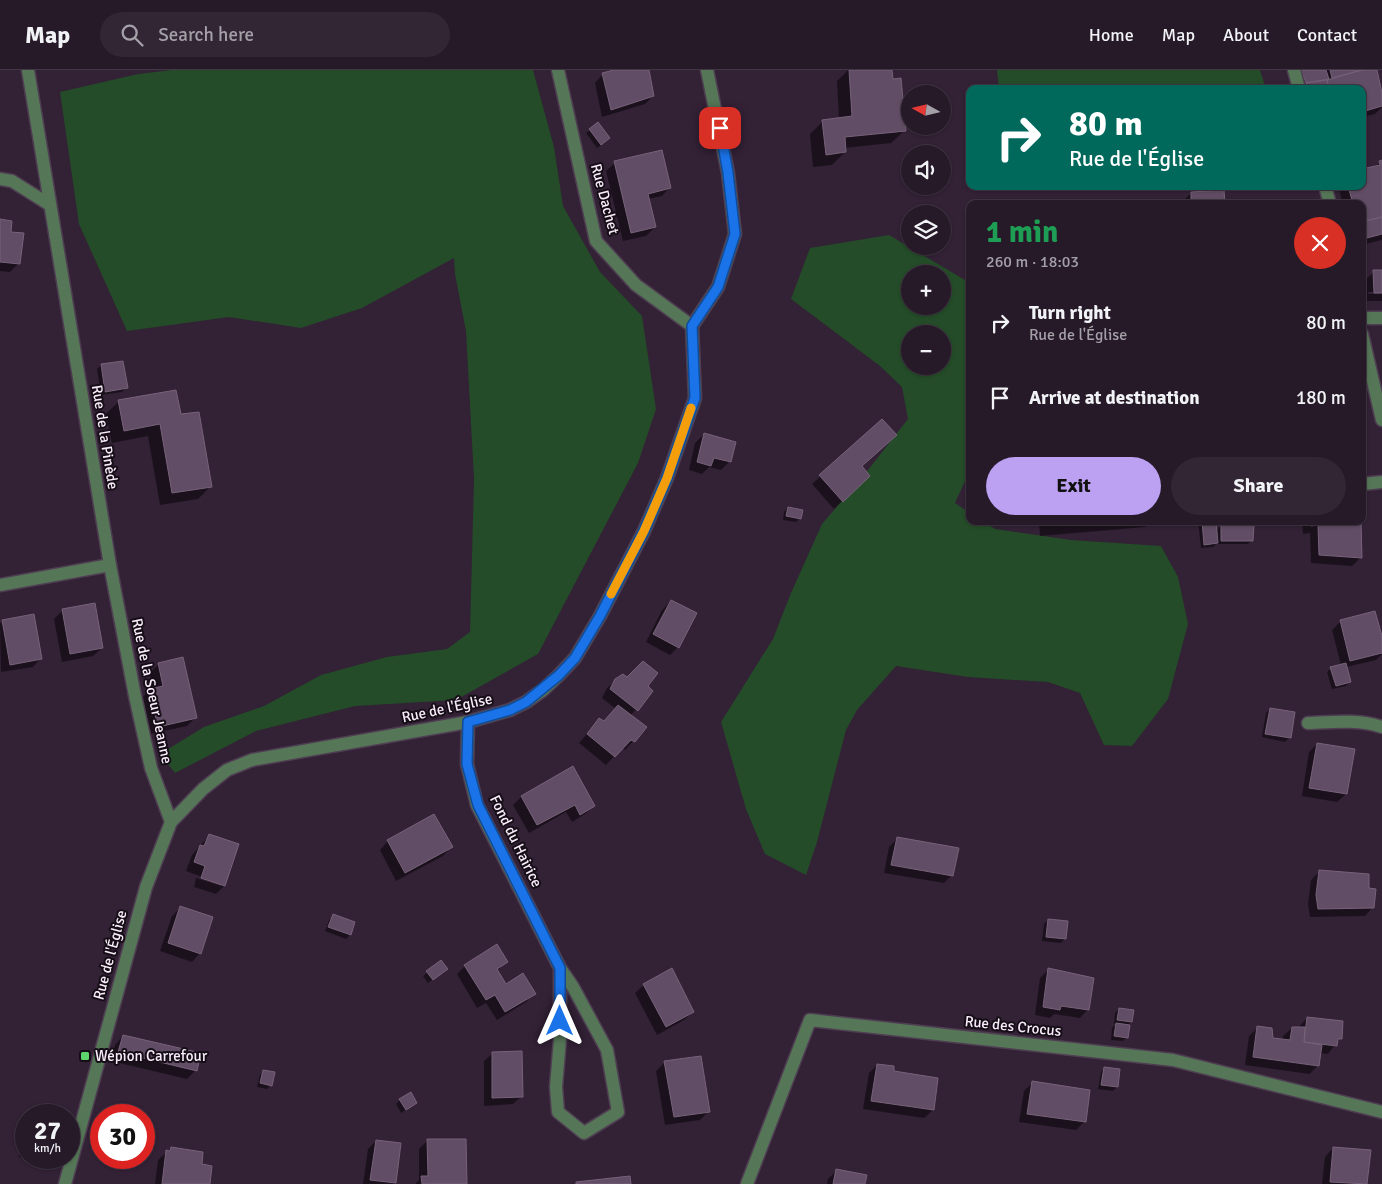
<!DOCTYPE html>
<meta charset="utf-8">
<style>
:root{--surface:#261928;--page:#322634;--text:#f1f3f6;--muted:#a4a0a8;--line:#423845;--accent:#bca0f2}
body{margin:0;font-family:Signika,sans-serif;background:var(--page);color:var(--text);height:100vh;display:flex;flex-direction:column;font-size:19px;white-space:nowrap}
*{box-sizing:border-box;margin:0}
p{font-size:16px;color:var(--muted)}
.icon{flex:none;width:28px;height:28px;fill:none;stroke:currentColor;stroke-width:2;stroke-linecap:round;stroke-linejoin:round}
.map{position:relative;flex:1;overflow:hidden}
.panel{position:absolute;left:966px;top:130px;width:400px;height:325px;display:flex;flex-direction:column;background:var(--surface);border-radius:10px;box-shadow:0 1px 4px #0004,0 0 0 1px var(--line)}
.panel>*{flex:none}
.guide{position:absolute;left:966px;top:15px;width:400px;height:105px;border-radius:10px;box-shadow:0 1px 4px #0004,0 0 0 1px var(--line);background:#00695c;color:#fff;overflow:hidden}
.needle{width:32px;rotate:278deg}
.controls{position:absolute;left:901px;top:15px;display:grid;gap:10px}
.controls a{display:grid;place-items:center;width:50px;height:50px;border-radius:50%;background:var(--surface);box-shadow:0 1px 4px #0004,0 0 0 1px var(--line);font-size:25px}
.speed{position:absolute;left:15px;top:1034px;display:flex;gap:10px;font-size:25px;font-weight:700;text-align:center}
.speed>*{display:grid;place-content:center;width:65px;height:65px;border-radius:50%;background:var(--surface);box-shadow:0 1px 4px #0004,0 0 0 1px var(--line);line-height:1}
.speed small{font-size:12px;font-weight:400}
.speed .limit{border:8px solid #d22;background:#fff;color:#111}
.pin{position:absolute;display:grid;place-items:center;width:42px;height:42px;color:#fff;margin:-21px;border-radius:10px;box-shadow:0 2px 8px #0006}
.me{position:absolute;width:55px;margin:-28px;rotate:0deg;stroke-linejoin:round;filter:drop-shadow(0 0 4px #0008)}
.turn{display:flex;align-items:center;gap:18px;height:105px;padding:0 20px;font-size:22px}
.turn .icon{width:65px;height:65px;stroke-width:2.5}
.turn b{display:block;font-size:35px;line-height:42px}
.round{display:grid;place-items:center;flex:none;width:52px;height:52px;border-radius:26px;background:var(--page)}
.headline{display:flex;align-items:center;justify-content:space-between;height:85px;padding:0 20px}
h1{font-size:30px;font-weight:700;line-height:38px;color:#1e9e55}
.action{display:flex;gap:10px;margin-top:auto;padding:10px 20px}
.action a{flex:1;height:58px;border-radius:30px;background:var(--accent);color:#111;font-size:20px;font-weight:700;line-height:58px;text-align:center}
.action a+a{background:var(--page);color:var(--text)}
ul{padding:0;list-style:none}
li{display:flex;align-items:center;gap:15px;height:75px;padding:0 20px}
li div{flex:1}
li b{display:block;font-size:19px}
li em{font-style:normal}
header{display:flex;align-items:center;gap:30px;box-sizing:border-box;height:70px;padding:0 25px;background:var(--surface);border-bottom:1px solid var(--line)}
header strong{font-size:24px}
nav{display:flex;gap:28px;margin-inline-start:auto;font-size:18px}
.search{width:350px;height:45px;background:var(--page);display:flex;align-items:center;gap:12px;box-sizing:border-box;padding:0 18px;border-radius:28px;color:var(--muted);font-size:19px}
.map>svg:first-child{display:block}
.green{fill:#244c28;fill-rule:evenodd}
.shadow{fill:#0007}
.building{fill:#614d65;stroke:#77627a}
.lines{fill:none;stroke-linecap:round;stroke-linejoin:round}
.minor-casing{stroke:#4f3e52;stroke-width:15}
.minor{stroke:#557657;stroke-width:12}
.route-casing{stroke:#114b97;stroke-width:12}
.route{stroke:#1a73e8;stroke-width:9}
.slow{stroke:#f59e0b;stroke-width:9}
.poi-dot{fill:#5dd56c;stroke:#160e17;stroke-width:2}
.labels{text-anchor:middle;stroke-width:4;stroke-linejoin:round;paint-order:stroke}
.street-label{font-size:15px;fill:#f9edfb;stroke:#160e17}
.poi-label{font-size:15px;fill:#f9edfb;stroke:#160e17;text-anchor:start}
</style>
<header>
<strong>Map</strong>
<div class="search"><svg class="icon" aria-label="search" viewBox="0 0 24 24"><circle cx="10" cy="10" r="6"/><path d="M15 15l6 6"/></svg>Search here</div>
<nav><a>Home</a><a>Map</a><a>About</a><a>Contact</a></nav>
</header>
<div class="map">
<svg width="1382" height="1114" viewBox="0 0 1382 1114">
<rect width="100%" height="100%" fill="#332136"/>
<g class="green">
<path d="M172,0H533L554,77L563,136L600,202L642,246L656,339L638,393L538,584L456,630L355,636L256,661L175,703L160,684L204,657L264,636L321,605L387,587L447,579L470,562L474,409L466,261L455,204L454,188L362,238L301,258L229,247L127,261L79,154L60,22L138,4Z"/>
<path d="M997,0H1260L1266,19H999Z"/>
<path d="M889,165L970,213V404L966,409L955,433L970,443V451H983L995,459L1071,470L1161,476L1178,507L1188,554L1168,629L1132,676L1104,675L1080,623L1048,612L968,607L896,596L857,640L846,660L817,772L806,805L765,784L746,739L721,652L773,569L791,523L822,454L864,405L908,349L902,317L880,296L791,229L810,178ZM910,204H942V236H910ZM910,264H942V296H910Z"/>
</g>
<g class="shadow">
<path d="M615,0H647L653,26L645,34L602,47L595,13L603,4Z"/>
<path d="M848,0H890L904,61L891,73L844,78L845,82L832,95L813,97L810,64L823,51L839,49L837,11Z"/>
<path d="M1297,0H1375L1382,28V37L1375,44L1362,47V19H1302Z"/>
<path d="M590,60L605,72L597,78L586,63Z"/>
<path d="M1382,91V170L1362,175V134H1343L1338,116H1362L1373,98Z"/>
<path d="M615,93L670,117L662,126L648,129L655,157L646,166L623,171L606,101Z"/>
<path d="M1191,123L1224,134H1183V131Z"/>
<path d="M0,151L10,163L18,194L10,202L0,201Z"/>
<path d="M1374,202H1382V222H1368V224H1382V231H1366L1365,210Z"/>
<path d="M101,295L126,318L122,322L101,325L97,299Z"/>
<path d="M119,331L180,345L211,416L198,429L160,435L148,366L112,373L106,344Z"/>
<path d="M882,351L860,397L868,406L834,439L812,414Z"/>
<path d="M704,364L729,392L721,400L709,397L702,404L689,400L695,373Z"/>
<path d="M788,438L800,448L796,452L783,450L784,442Z"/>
<path d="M1039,451H1151L1145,457L1040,466Z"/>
<path d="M1198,451H1215L1216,461L1221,456L1252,470L1248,474H1216L1213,477L1201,478Z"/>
<path d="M1302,451H1360L1361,487L1352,496L1311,493L1310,463L1303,464Z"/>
<path d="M671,531L678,577L670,585L646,572L662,540Z"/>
<path d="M63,540L102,578L93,586L62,592L54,549Z"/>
<path d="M33,546L41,588L33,597L1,602L0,554L2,551Z"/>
<path d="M1341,551L1382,571V584L1376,590L1346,597L1350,612L1346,616L1332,619L1327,602L1331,598L1341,595L1332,560Z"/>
<path d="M182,589L196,647L187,656L150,664L141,629L149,620L153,619L150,603L158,595Z"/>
<path d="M616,610L646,616L652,621L630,646L645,658L625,680L622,678L606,695L579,673L599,650L603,652L616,639L602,628L607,618Z"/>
<path d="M1270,639L1294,643L1289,668L1285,672L1262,667L1266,643Z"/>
<path d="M1317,674L1346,724L1337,732L1302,726L1309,682Z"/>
<path d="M572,698L594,736L585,744L572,752L566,742L529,763L513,735L521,727Z"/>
<path d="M210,765L237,775L224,816L216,824L194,817L196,808L221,816V814L186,801L192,785Z"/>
<path d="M897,769L952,805L944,813L884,803L889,777Z"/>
<path d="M388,771L451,777L443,786L396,811L380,780Z"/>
<path d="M1320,801L1367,819L1373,837L1365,846L1310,847L1308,834L1311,810Z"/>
<path d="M180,838L200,883L192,892L160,881L172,846Z"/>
<path d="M333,846L354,853L350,865L346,869L325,861L329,850Z"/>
<path d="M1048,850L1065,869L1061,873L1042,871L1044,854Z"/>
<path d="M441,892L442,902L428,913L423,906Z"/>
<path d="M506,892L498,900L505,915L534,923L526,932L497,950L486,933L477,938L457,904L465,896Z"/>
<path d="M1049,899L1088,939L1080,948L1054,944L1050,948L1035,945L1040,908Z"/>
<path d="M644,915L693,942L684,950L657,965L635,923Z"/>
<path d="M1119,939L1131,952L1127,956V967L1123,971L1111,970L1112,958L1116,954H1114L1115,943Z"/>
<path d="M1307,948L1340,968L1328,984L1320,983L1318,995L1310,1004L1245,995L1249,966L1258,957L1271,969L1283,971V966L1292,958H1298Z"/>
<path d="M123,966L196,1000L187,1009L111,991L115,975Z"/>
<path d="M493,983L522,1026L513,1034L484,1036V991Z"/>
<path d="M665,992L709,1041L700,1050L665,1055L656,1001Z"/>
<path d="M877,995L893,1002L933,1040L924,1048L863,1039L869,1003Z"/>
<path d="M1105,998L1117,1017L1113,1021L1098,1019L1101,1002Z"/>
<path d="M263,1001L271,1015L267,1019L257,1017L260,1005Z"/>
<path d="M1033,1012L1085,1051L1076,1060L1019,1052L1024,1021Z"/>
<path d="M400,1030L416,1032L401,1043L396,1034Z"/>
<path d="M101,1048V1076L92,1074L97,1052Z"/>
<path d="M25,1069H26V1088H49L46,1090L19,1087L21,1073Z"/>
<path d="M376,1071L395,1113L394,1114H363L368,1079Z"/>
<path d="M427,1071L466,1114H415L419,1110V1079Z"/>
<path d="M171,1078L209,1114H155L158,1090Z"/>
<path d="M1333,1078L1369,1082L1366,1114H1322L1325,1087Z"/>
<path d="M837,1100L864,1114H827L828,1109Z"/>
</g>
<g class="building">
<path d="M614,0H649L654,26L611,40L602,3Z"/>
<path d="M849,0H892L893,9L901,8L906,61L845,67L846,82L826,85L822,50L852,46Z"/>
<path d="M1301,0H1326L1329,9L1306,13Z"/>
<path d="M1330,0H1362L1332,8Z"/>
<path d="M1362,0H1377L1382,23V36L1362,42V19H1329L1327,10Z"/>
<path d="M1327,10L1329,19H1307L1306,13Z"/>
<path d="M598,52L610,68L601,75L589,59Z"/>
<path d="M662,80L671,118L648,124L656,157L631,163L614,91Z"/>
<path d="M1382,90V147L1362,152V134H1353L1348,116H1362V99L1380,95L1379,91Z"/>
<path d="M1224,120L1225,134H1191V122Z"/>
<path d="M1382,147V164L1363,169L1362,152Z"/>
<path d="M0,149L12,151L11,162L24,163L20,194L0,192Z"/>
<path d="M1373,200H1382V223H1374Z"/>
<path d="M123,291L128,318L105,322L101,294Z"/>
<path d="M176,320L181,344L199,342L212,417L172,423L160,354L124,361L118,330Z"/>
<path d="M882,349L897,365L862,396L870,406L843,432L819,405Z"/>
<path d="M704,363L736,372L731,392L714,388L711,396L697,392Z"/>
<path d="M788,437L803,440L801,449L786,446Z"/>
<path d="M1052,451H1085L1053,454Z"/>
<path d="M1202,451H1216L1218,473L1204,475Z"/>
<path d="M1311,451H1361L1362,488L1319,485L1318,455L1311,456Z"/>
<path d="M1221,454L1254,455L1253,471H1221Z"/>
<path d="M671,530L697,543L679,578L653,564Z"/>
<path d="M95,533L103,578L70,584L62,539Z"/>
<path d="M1375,541L1382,566V583L1350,591L1340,550Z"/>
<path d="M34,544L42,589L10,595L2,550Z"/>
<path d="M183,587L197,648L158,657L149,619L163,616L158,593Z"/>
<path d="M643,591L658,603L648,616L653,621L638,641L610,619L615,609L623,604L627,607Z"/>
<path d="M1346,593L1351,612L1336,616L1330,597Z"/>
<path d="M618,635L647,657L635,672L631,670L615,687L587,664L599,648L604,651Z"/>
<path d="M1270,638L1295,642L1291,668L1265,664Z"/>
<path d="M1317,673L1355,679L1347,724L1309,718Z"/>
<path d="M573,696L595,736L580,745L575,735L537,755L521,726Z"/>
<path d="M434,744L453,777L405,803L387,770Z"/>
<path d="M209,764L239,774L225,816L201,808L205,796L194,792L200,775L204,776Z"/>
<path d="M897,767L959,778L953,806L891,795Z"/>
<path d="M1319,800L1369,804V818L1376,819L1374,838L1318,839L1316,825Z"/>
<path d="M180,836L213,847L201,884L168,873Z"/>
<path d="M333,844L355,852L351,865L328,857Z"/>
<path d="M1048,849L1068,851L1066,869L1046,867Z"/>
<path d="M497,874L508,892L497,899L506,914L523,903L536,924L505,942L495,925L486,930L464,895Z"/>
<path d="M441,890L448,899L433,910L426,901Z"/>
<path d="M672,898L694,942L666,957L643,914Z"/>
<path d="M1048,898L1094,908L1089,940L1061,936L1060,940L1043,937Z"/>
<path d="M1119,938L1134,940L1132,952L1117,950Z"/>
<path d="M1307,947L1343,951L1342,969H1338L1337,976L1304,972Z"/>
<path d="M1116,953L1130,955L1128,968L1114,966Z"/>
<path d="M1257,956L1272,958L1273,968L1290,970L1292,957H1305L1304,972L1322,975L1319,996L1253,987Z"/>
<path d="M123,965L201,983L197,1001L118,982Z"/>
<path d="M522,981L523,1027L492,1028V982Z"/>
<path d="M701,986L710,1042L674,1047L664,991Z"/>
<path d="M877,994L894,996V1001L938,1008L934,1040L871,1031Z"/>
<path d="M1104,997L1120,999L1118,1017L1101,1015Z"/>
<path d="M263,1000L275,1002L272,1016L260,1013Z"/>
<path d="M1032,1011L1090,1020L1086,1052L1027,1044Z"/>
<path d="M411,1022L417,1033L406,1040L399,1029Z"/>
<path d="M24,1068H26V1084H23Z"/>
<path d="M427,1069H466L467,1114H422L421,1106H428Z"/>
<path d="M376,1070L401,1073L396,1113L370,1110Z"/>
<path d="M171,1077L203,1082L202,1094L212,1096L210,1114H162L166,1080L170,1081Z"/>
<path d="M1333,1077L1371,1080L1367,1114L1330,1112Z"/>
<path d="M836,1099L867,1105L865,1114H833Z"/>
<path d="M630,1106L631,1114H576V1112Z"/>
</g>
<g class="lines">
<defs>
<g id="minor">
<path d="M28,0L110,495L135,626L151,698L171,752"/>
<path d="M558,0L596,171L636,215L692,256"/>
<path d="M1294,0L1299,19"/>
<path d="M0,109L12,111L50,135"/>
<path d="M1325,116L1330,134"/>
<path d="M1362,248H1382"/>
<path d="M1362,264L1382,350"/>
<path d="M1362,414L1382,412"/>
<path d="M0,515L110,495"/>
<path d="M468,652L467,694L477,735L560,898L573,917L607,980L618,1042L584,1063L558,1042L556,1017L560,969V898"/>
<path d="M1308,653C1332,652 1359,649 1382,657"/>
<path d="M65,1114L146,817L171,752L203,719L227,700L252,690L468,652L510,640L526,632L543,620L559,605L575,588L600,546L644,461L667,408L695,328L692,256L718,217L735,164L728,103L707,0"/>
<path d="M747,1114L810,950L1173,990L1382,1042"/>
</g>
</defs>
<use href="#minor" class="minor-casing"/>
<use href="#minor" class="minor"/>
</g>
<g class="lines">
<defs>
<path id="route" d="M560,951V898L478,735L467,694L468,652L510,640L526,632L559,605L575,588L600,546L644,461L667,408L695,328L692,256L718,217L735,164L728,103L720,58"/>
</defs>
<use href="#route" class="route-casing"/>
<use href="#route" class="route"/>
<path class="slow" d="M611,524L644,461L667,408L691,338"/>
</g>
<rect class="poi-dot" x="80" y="981" width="10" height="10" rx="2.5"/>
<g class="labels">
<g class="street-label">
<text transform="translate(605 129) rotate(75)" y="5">Rue Dachet</text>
<text transform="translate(105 367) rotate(81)" y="5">Rue de la Pinède</text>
<text transform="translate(152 621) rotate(78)" y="5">Rue de la Soeur Jeanne</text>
<text transform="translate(447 638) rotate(-12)" y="5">Rue de l'Église</text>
<text transform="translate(516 771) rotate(64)" y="5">Fond du Hairice</text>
<text transform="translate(110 885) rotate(-75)" y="5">Rue de l'Église</text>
<text transform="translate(1013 956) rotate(6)" y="5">Rue des Crocus</text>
</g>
<g class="poi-label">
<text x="95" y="991">Wépion Carrefour</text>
</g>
</g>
</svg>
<div class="controls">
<a><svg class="needle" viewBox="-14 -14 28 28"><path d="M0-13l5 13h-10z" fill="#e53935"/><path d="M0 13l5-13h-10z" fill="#a4a0a8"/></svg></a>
<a><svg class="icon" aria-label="sound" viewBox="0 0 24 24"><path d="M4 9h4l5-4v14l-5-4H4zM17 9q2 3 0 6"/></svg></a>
<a><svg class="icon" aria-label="layers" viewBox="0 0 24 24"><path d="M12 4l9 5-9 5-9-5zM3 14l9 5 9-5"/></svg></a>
<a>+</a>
<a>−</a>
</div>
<div class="speed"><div>27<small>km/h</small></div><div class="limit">30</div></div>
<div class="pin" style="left:720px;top:58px;background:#d93025"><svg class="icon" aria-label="arrive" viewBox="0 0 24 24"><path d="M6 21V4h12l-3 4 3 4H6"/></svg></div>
<svg class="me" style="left:560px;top:951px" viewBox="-20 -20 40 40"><path d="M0-17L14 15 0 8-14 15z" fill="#1a73e8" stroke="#fff" stroke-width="4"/></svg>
<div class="guide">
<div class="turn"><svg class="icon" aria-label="right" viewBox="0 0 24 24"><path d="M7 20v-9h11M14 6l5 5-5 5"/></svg><div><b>80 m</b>Rue de l'Église</div></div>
</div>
<section class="panel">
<div class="headline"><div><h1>1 min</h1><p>260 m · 18:03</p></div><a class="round" style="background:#d93025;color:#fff"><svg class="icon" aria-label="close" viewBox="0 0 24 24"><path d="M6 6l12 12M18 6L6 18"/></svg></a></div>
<ul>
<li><svg class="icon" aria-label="right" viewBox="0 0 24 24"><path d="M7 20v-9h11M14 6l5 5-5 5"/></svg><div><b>Turn right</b><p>Rue de l'Église</p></div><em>80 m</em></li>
<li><svg class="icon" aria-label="arrive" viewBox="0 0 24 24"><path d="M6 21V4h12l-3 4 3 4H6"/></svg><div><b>Arrive at destination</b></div><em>180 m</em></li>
</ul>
<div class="action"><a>Exit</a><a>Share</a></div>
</section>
</div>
